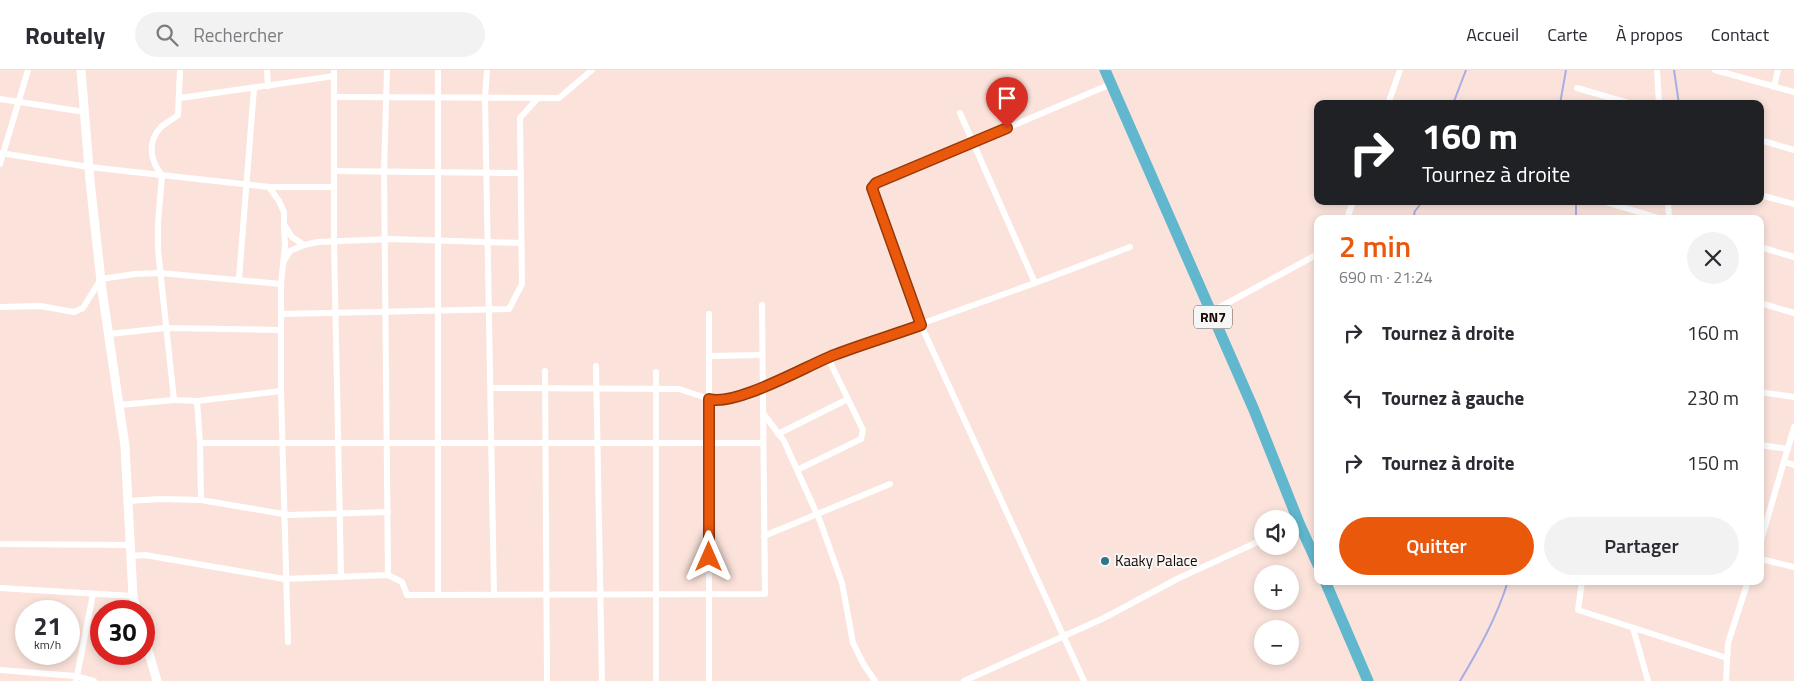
<!DOCTYPE html>
<html lang="fr">
<meta charset="utf-8">
<style>
:root{--surface:#fff;--page:#f2f2f3;--text:#2b2b33;--muted:#7c7c81;--line:#e1e1e2;--accent:#ea580c}
body{margin:0;font-family:"Titillium Web",sans-serif;background:var(--page);color:var(--text);height:100vh;display:flex;flex-direction:column;font-size:19px;white-space:nowrap}
*{box-sizing:border-box;margin:0}
p{font-size:16px;color:var(--muted)}
.icon{flex:none;width:28px;height:28px;fill:none;stroke:currentColor;stroke-width:2;stroke-linecap:round;stroke-linejoin:round}
.map{position:relative;flex:1;overflow:hidden}
.drawer{position:absolute;left:1314px;top:145px;width:450px;height:370px;display:flex;flex-direction:column;background:var(--surface);border-radius:10px;box-shadow:0 2px 8px #0003}
.drawer>*{flex:none}
.hud{position:absolute;left:1314px;top:30px;width:450px;height:105px;border-radius:10px;box-shadow:0 2px 8px #0003;background:#202124;color:#fff;overflow:hidden}
.tools{position:absolute;left:1254px;top:440px;display:grid;gap:10px}
.tools a{display:grid;place-items:center;width:45px;height:45px;border-radius:50%;background:var(--surface);box-shadow:0 2px 8px #0003;font-size:25px}
.speed{position:absolute;left:15px;top:530px;display:flex;gap:10px;font-size:25px;font-weight:700;text-align:center}
.speed>*{display:grid;place-content:center;width:65px;height:65px;border-radius:50%;background:var(--surface);box-shadow:0 2px 8px #0003;line-height:1}
.speed small{font-size:12px;font-weight:400}
.speed .limit{border:8px solid #d22;background:#fff;color:#111}
.pin{position:absolute;display:grid;place-items:center;width:42px;height:42px;color:#fff;margin:-51px -21px;border-radius:50% 50% 50% 0;rotate:-45deg;box-shadow:0 0 5px #0007}
.pin .icon{rotate:45deg}
.me{position:absolute;width:55px;margin:-28px;rotate:0deg;stroke-linejoin:round;filter:drop-shadow(0 0 4px #0008)}
.turn{display:flex;align-items:center;gap:18px;height:105px;padding:0 25px;font-size:22px}
.turn .icon{width:65px;height:65px;stroke-width:2.5}
.turn b{display:block;font-size:35px;line-height:42px}
.round{display:grid;place-items:center;flex:none;width:52px;height:52px;border-radius:26px;background:var(--page)}
.headline{display:flex;align-items:center;justify-content:space-between;height:85px;padding:0 25px}
h1{font-size:30px;font-weight:600;line-height:38px;color:var(--accent)}
.cta{display:flex;gap:10px;margin-top:auto;padding:10px 25px}
.cta a{flex:1;height:58px;border-radius:30px;background:var(--accent);color:#fff;font-size:20px;font-weight:600;line-height:58px;text-align:center}
.cta a+a{background:var(--page);color:var(--text)}
ul{padding:0;list-style:none}
li{display:flex;align-items:center;gap:15px;height:65px;padding:0 25px}
li div{flex:1}
li b{display:block;font-size:19px}
li em{font-style:normal}
header{display:flex;align-items:center;gap:30px;box-sizing:border-box;height:70px;padding:0 25px;background:var(--surface);border-bottom:1px solid var(--line)}
header strong{font-size:24px}
nav{display:flex;gap:28px;margin-inline-start:auto;font-size:18px}
.search{width:350px;height:45px;background:var(--page);display:flex;align-items:center;gap:12px;box-sizing:border-box;padding:0 18px;border-radius:28px;color:var(--muted);font-size:19px}
.map>svg:first-child{display:block}
.lines{fill:none;stroke-linecap:round;stroke-linejoin:round}
.stream{stroke:#a7ade5;stroke-width:2}
.minor{stroke:#fff;stroke-width:6}
.tertiary{stroke:#fff;stroke-width:9}
.trunk{stroke:#60b7ce;stroke-width:11}
.route-casing{stroke:#983908;stroke-width:12}
.route{stroke:#ea580c;stroke-width:9}
.poi-dot{fill:#337487;stroke:#f6f6f6;stroke-width:2}
.labels{text-anchor:middle;stroke-width:4;stroke-linejoin:round;paint-order:stroke}
.shield{fill:#f6f6f6;stroke:#5d504d;stroke-width:1}
.shield-label{font-size:14px;font-weight:bold;fill:#1c0904}
.poi-label{font-size:15px;fill:#1c0904;stroke:#f6f6f6;text-anchor:start}
</style>
<header>
<strong>Routely</strong>
<div class="search"><svg class="icon" aria-label="search" viewBox="0 0 24 24"><circle cx="10" cy="10" r="6"/><path d="M15 15l6 6"/></svg>Rechercher</div>
<nav><a>Accueil</a><a>Carte</a><a>À propos</a><a>Contact</a></nav>
</header>
<div class="map">
<svg width="1794" height="611" viewBox="0 0 1794 611">
<rect width="100%" height="100%" fill="#fbe3db"/>
<g class="lines">
<g class="stream">
<path d="M1674,0L1679,34"/>
<path d="M1453,34L1466,0"/>
<path d="M1560,34L1566,0"/>
<path d="M1576,131V149"/>
<path d="M1413,149L1415,141L1423,131"/>
<path d="M1460,611C1479,579 1497,547 1508,511"/>
</g>
<g class="minor">
<path d="M180,0L178,45C173,49 166,53 161,57C147,72 150,91 162,105L158,153V180L174,330L197,331L200,373"/>
<path d="M267,0L268,16"/>
<path d="M334,0V172L341,507"/>
<path d="M387,0L384,102L388,505"/>
<path d="M487,0L485,28L494,525"/>
<path d="M1657,0L1659,34"/>
<path d="M1715,0L1794,22"/>
<path d="M1774,17L1778,0"/>
<path d="M1577,18L1632,34"/>
<path d="M334,27L559,28L592,0"/>
<path d="M180,28L334,6"/>
<path d="M0,29L85,42"/>
<path d="M1388,34L1400,0"/>
<path d="M1760,70L1794,80"/>
<path d="M0,83L89,97L269,117H334"/>
<path d="M0,94L28,0"/>
<path d="M334,101L521,103"/>
<path d="M269,117L279,131L284,142V155L285,175L281,214V321L288,572"/>
<path d="M1760,125L1794,134"/>
<path d="M1602,131L1662,149"/>
<path d="M1668,131L1669,149"/>
<path d="M1347,149L1353,131"/>
<path d="M285,156L292,167L304,175"/>
<path d="M1760,177L1794,187"/>
<path d="M284,191L290,181L304,175L318,172L391,169L521,173"/>
<path d="M239,209L254,18"/>
<path d="M1035,213L1130,177"/>
<path d="M1760,233L1794,243"/>
<path d="M0,237L40,236L74,242L83,238L101,209L135,204L160,203L281,214"/>
<path d="M1211,242L1318,184"/>
<path d="M281,244L509,239L522,214L520,48L538,28"/>
<path d="M709,244V611"/>
<path d="M109,264L165,258L281,260"/>
<path d="M709,286L762,285"/>
<path d="M596,296L602,611"/>
<path d="M545,301L547,611"/>
<path d="M656,302V611"/>
<path d="M491,318L679,319L716,331L756,321L834,285L1035,213L960,43"/>
<path d="M1760,322L1794,327"/>
<path d="M197,331L281,321"/>
<path d="M119,335L174,330"/>
<path d="M763,343L784,371L820,451L842,513L853,573L864,595L875,611"/>
<path d="M778,364L848,329"/>
<path d="M1760,375L1788,379"/>
<path d="M1784,392L1794,395"/>
<path d="M797,400L861,369L863,360L828,288"/>
<path d="M201,430L289,445L388,442"/>
<path d="M128,431L160,429L201,430L200,373H763"/>
<path d="M764,466L890,414"/>
<path d="M0,474L130,475"/>
<path d="M1760,474L1794,357"/>
<path d="M130,486L145,485L284,509L388,505L402,512L407,525L765,524L762,235"/>
<path d="M1760,489L1794,497"/>
<path d="M1582,511L1578,540L1727,588"/>
<path d="M0,518L133,526"/>
<path d="M438,525V0"/>
<path d="M1633,558L1648,611"/>
<path d="M0,600L75,606L94,611"/>
<path d="M76,611L93,524"/>
<path d="M964,611L1104,548L1179,508L1262,470"/>
<path d="M1084,611L921,255L872,118L877,113L1111,14"/>
<path d="M1726,611L1728,573L1748,511"/>
</g>
<g class="tertiary">
<path d="M81,0L90,111L102,220L125,376L133,526L137,541"/>
<path d="M144,566L157,611"/>
</g>
<g class="trunk">
<path d="M1105,0L1254,340L1299,453L1318,495"/>
<path d="M1325,511L1368,611"/>
</g>
</g>
<g class="lines">
<defs>
<path id="route" d="M709,487V329C735,337 806,296 834,285C863,274 893,265 921,255L872,118L876,113L1007,58"/>
</defs>
<use href="#route" class="route-casing"/>
<use href="#route" class="route"/>
</g>
<circle class="poi-dot" cx="1105" cy="491" r="5"/>
<g class="labels">
<rect class="shield" x="1194" y="235.5" width="38" height="23" rx="4"/>
<g class="shield-label">
<text x="1213" y="252">RN7</text>
</g>
<g class="poi-label">
<text x="1115" y="496">Kaaky Palace</text>
</g>
</g>
</svg>
<div class="tools">
<a><svg class="icon" aria-label="sound" viewBox="0 0 24 24"><path d="M4 9h4l5-4v14l-5-4H4zM17 9q2 3 0 6"/></svg></a>
<a>+</a>
<a>−</a>
</div>
<div class="speed"><div>21<small>km/h</small></div><div class="limit">30</div></div>
<div class="pin" style="left:1007px;top:58px;background:#d93025"><svg class="icon" aria-label="arrive" viewBox="0 0 24 24"><path d="M6 21V4h12l-3 4 3 4H6"/></svg></div>
<svg class="me" style="left:709px;top:487px" viewBox="-20 -20 40 40"><path d="M0-17L14 15 0 8-14 15z" fill="#ea580c" stroke="#fff" stroke-width="4"/></svg>
<div class="hud">
<div class="turn"><svg class="icon" aria-label="right" viewBox="0 0 24 24"><path d="M7 20v-9h11M14 6l5 5-5 5"/></svg><div><b>160 m</b>Tournez à droite</div></div>
</div>
<section class="drawer">
<div class="headline"><div><h1>2 min</h1><p>690 m · 21:24</p></div><a class="round"><svg class="icon" aria-label="close" viewBox="0 0 24 24"><path d="M6 6l12 12M18 6L6 18"/></svg></a></div>
<ul>
<li><svg class="icon" aria-label="right" viewBox="0 0 24 24"><path d="M7 20v-9h11M14 6l5 5-5 5"/></svg><div><b>Tournez à droite</b></div><em>160 m</em></li>
<li><svg class="icon" aria-label="left" viewBox="0 0 24 24"><path d="M17 20v-9H6M10 6l-5 5 5 5"/></svg><div><b>Tournez à gauche</b></div><em>230 m</em></li>
<li><svg class="icon" aria-label="right" viewBox="0 0 24 24"><path d="M7 20v-9h11M14 6l5 5-5 5"/></svg><div><b>Tournez à droite</b></div><em>150 m</em></li>
</ul>
<div class="cta"><a>Quitter</a><a>Partager</a></div>
</section>
</div>
